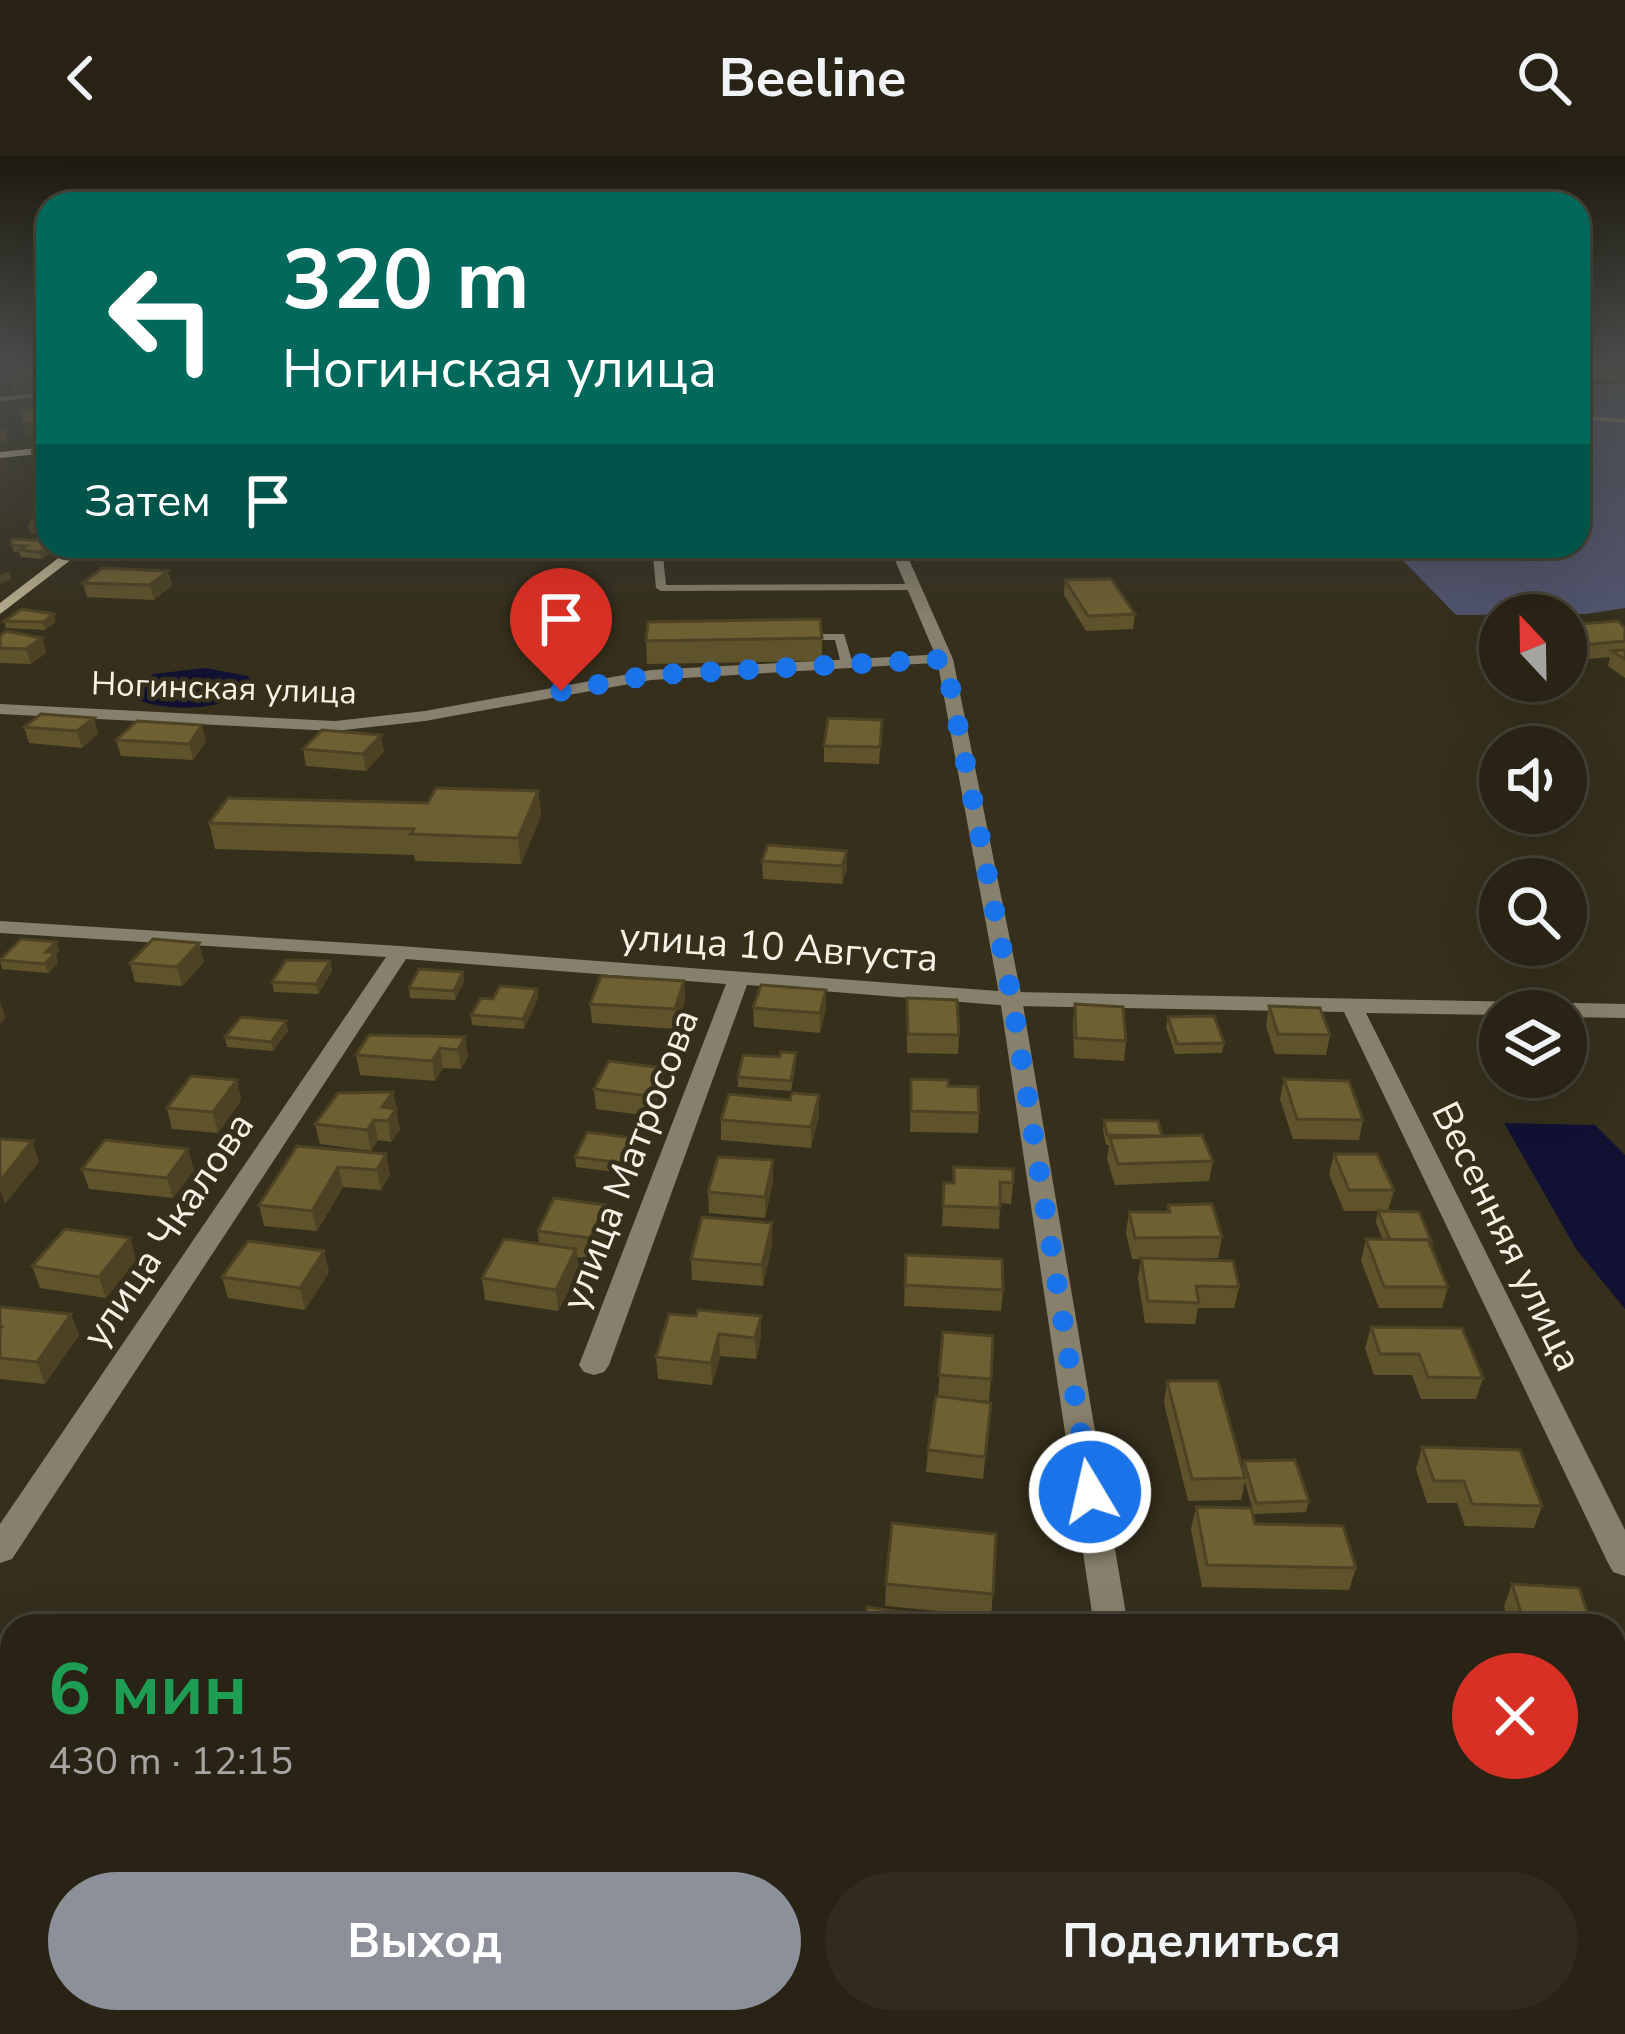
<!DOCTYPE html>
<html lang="ru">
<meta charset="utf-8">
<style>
:root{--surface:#282315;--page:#302b1e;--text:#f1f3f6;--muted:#a5a4a0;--line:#444034;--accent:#8c9099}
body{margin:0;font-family:"Nunito Sans",sans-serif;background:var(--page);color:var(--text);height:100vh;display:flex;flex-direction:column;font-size:45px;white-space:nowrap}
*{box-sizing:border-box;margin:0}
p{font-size:39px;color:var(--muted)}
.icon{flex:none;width:66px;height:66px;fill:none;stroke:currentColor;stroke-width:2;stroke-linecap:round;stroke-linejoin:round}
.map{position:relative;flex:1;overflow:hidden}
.panel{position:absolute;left:0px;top:1458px;width:1626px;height:420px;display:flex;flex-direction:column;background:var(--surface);border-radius:36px 36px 0 0;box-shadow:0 12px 48px #0002,0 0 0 3px var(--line)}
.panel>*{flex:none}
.guide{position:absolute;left:36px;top:36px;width:1554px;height:366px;border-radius:36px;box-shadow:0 12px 48px #0002,0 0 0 3px var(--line);background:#00695c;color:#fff;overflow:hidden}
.needle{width:78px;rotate:338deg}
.fabs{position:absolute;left:1479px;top:438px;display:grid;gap:24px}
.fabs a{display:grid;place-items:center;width:108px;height:108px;border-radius:50%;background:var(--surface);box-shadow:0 12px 48px #0002,0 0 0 3px var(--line);font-size:60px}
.pin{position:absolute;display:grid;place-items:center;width:102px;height:102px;color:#fff;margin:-123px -51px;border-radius:50% 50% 50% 0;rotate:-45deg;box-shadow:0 0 12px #0007}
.pin .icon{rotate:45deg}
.me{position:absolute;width:132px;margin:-66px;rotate:351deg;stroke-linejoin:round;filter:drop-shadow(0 0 9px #0008)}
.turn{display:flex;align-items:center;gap:42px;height:252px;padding:0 48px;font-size:54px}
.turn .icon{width:156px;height:156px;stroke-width:2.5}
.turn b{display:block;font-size:84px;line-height:102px}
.then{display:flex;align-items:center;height:114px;padding:0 48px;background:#0003;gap:24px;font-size:45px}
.round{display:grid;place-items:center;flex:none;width:126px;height:126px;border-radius:63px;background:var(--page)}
.summary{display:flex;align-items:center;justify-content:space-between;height:204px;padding:0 48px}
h1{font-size:72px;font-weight:700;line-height:90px;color:#1e9e55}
.action{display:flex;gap:24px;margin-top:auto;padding:24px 48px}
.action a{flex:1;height:138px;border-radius:72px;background:var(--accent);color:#fff;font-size:48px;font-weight:700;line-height:138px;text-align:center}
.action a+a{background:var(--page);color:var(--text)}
header{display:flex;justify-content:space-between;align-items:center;height:156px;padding:0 48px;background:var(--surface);font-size:54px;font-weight:700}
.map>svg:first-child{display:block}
.green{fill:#50546e}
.water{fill:#113}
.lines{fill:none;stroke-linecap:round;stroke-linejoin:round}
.path{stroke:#7f7969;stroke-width:3;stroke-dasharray:4.5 3;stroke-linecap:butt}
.service{fill:#86806c;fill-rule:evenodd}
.minor{fill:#86806c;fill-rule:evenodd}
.tertiary{fill:#86806c;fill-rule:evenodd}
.secondary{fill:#b7ad8d;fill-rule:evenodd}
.wall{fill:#5f532c}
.shaded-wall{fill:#4d4324}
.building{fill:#6e6033;stroke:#4d4324;stroke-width:3}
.route{stroke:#1a73e8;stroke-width:21;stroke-dasharray:0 37.8}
.labels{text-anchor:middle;stroke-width:9;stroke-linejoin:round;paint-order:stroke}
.far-street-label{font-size:33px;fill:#f6f2e6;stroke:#352f1c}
.street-label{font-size:39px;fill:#f6f2e6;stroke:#352f1c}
</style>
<header><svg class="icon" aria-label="back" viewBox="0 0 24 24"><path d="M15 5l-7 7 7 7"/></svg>Beeline<svg class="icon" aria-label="search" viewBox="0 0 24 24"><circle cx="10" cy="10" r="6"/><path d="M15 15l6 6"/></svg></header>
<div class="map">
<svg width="1625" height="1878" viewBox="0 0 1625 1878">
<rect width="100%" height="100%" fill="#352f1c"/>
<path class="green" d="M1625,227V452L1586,458L1456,459L1389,390H1578V230Z"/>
<g class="water">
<path d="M206,512L248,520L253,529C232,556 163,557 134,542L132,534L153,518Z"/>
<path d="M1504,967L1595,969L1625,999V1153L1576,1093Z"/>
</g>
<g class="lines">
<path class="path" d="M0,205L39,203"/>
<g class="service">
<path d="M48,236V240L0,245V241Z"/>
<path d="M1578,259L1625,263V267L1578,263Z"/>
<path d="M652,390H662L666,429L912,428L917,431L912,434L661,435L656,432Z"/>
<path d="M844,478L853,508L847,512L841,508L835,484H802L796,481L802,478Z"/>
<path d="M49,1866H81L77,1878H45Z"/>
</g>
<g class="minor">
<path d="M945,498L950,500V506L651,524L425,565L335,575L0,558V548L335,565L425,555L651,514Z"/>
<path d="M0,765L400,790L1011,836L1625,848V862L1566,861V855H1500V859L1366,857L1625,1374V1420L1613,1416L1608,1407L1344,856L1011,850L747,829L609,1209L604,1216L594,1219L584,1216L579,1209L726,828L406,803L12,1403L0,1407V1368L386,801L0,777Z"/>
</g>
<g class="tertiary">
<path d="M889,390H903L953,503L1022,843L1128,1470H1094L1000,843L937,503Z"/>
<path d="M1171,1866H1213L1216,1878H1174Z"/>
</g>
<g class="secondary">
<path d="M48,291V297L0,302V296Z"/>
<path d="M74,390H89L0,458V447Z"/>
</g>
</g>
<g class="wall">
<path d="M1578,203L1622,212L1619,223H1592L1578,215Z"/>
<path d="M12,389L57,390L58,393L41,403L21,401L19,396H14Z"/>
<path d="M376,390L370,404L323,405L320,391Z"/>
<path d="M592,390H638V400L593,402Z"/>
<path d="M754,390H803V395L754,396Z"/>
<path d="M168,415L172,429L154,444L87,441L83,427Z"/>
<path d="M1065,424L1135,458L1133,473L1086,475L1064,439Z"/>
<path d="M4,465L56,466L45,474L6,472Z"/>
<path d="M1566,469L1625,472V522L1608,510L1610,501L1578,504L1566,496Z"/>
<path d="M42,482L46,497L31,508L0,507V492Z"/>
<path d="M822,482V505L647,508L646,485Z"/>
<path d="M94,562L98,578L82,592L29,587L24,571Z"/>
<path d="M882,564L879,608L824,606V590Z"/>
<path d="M116,584L206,585L193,604L121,600Z"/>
<path d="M303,593L384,595L366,615L306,610Z"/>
<path d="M538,635L541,660L521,708L415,705L414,699L215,693L209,667L428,647Z"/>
<path d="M847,695V713L842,728L763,723L762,705Z"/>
<path d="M56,786L59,795L56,798L58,807L48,817L2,813L0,803Z"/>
<path d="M330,805L332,815L318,838L274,836L272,826Z"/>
<path d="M204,806L182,830L135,826L130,807Z"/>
<path d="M463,816L464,825L455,844L410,842L409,832Z"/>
<path d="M684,825L685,844L676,873L592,867L590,848Z"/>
<path d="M537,833L538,842L524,873L472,869L471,859L493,843Z"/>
<path d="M826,834V853L820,877L754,871L753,852Z"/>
<path d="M907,842L959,879L958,898L907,897Z"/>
<path d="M1075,848L1126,885L1124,905L1074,902L1073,868Z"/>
<path d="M1269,850L1330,879L1326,899L1275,898L1266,870Z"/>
<path d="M1168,861L1224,887L1222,897L1175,898L1166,871Z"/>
<path d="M288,875L273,895L227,891L225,881Z"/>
<path d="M465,881L468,901L461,913L443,912L435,925L360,919L356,899Z"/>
<path d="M796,907L791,935L738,931V921Z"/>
<path d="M662,912L663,931L650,960L596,953L594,933Z"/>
<path d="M911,923L979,957L978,977L910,976Z"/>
<path d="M1284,923L1363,964L1359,984L1293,983L1280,943Z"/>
<path d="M237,924L241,944L218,977L172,973L167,952Z"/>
<path d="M393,936L400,974L391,986L378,984L371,995L320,988L315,968Z"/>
<path d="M819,959L811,992L721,984V964Z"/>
<path d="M1104,964L1162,981L1213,1005L1209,1025L1115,1029L1107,1003L1109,989H1106L1103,974Z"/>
<path d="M297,990L386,998L390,1019L381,1034L343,1031L317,1075L264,1070L259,1049Z"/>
<path d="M635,992L623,1017L576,1011L575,1001Z"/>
<path d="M1334,998L1394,1034L1388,1055H1344L1329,1018Z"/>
<path d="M82,1013L194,1014L173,1042L89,1033Z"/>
<path d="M773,1025L765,1062L709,1057L708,1036Z"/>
<path d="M944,1027H1013L1011,1048L1000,1047L999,1073L942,1070Z"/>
<path d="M1168,1049L1222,1081L1218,1102L1172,1103L1239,1131L1234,1152H1198L1195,1168L1145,1167L1138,1123L1141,1103H1132L1126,1077L1129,1056H1167Z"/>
<path d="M1378,1055L1432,1087L1431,1092L1448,1131L1442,1152H1379L1361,1105L1366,1083L1383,1084L1376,1066Z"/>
<path d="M772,1067V1088L763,1130L692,1124L691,1103Z"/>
<path d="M607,1070L592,1103L577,1101L579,1115L558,1155L485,1144L482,1122L539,1088L538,1075Z"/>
<path d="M130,1082L136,1104L106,1142L40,1132L32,1110Z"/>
<path d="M906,1099L1003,1134L1001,1155L904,1150Z"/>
<path d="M329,1116L305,1154L228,1142L222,1121Z"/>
<path d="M0,1151L71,1158L79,1179L45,1228L0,1223Z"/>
<path d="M696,1160L761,1182L756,1203L720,1200L712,1229L658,1223L656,1201Z"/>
<path d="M1371,1171L1483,1222L1476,1243H1421L1412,1219H1374L1365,1192Z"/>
<path d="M943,1176L991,1223L989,1245L952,1242L991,1247L983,1323L926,1316L928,1294L938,1240Z"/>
<path d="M1167,1225L1243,1312L1244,1305L1309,1345L1306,1356L1254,1358L1245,1326L1241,1344L1188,1345L1164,1247Z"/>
<path d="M1422,1291L1542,1350L1534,1372L1465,1370L1457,1347H1427L1416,1313Z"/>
<path d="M1196,1351L1255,1368L1356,1412L1349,1434L1202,1431L1191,1373Z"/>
<path d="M886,1428L993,1438L991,1460L885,1450Z"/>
<path d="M1512,1428L1592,1470H1510L1504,1450Z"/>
</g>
<g class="shaded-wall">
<path d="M48,203V214H45L46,219L42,234L14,236L11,225L23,215L21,205Z"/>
<path d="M48,265V277L27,280L24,268Z"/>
<path d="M4,273L8,285L0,286V274Z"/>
<path d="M48,310V323L40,324L37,311Z"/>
<path d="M48,366V377L31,378L29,371Z"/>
<path d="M49,390H57L58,393L41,403L39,396Z"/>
<path d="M368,390L376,391L370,404Z"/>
<path d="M9,415L11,423L0,428V420Z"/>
<path d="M168,415L172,429L154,444L150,429Z"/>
<path d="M54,458L56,466L45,474L43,466Z"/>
<path d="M42,482L46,497L31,508L26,493Z"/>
<path d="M94,562L98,578L82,592L77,575Z"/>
<path d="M202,569L206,585L193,604L189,588Z"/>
<path d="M381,579L384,595L366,615L363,598Z"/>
<path d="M538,635L541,660L521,708L518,682Z"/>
<path d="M847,695V713L842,728V710Z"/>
<path d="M56,786L59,795L56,798L58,807L48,817L45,808L46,796Z"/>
<path d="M199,787L204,806L182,830L177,811Z"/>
<path d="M330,805L332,815L318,838L316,828Z"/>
<path d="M463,816L464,825L455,844L454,835Z"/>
<path d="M684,825L685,844L676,873L675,853Z"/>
<path d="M537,833L538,842L524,873L523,863Z"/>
<path d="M826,834V853L820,877V857Z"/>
<path d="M0,846L6,862L0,868Z"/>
<path d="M286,865L288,875L273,895L271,886Z"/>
<path d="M465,881L468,901L461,913L458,894Z"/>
<path d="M440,892L443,912L435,925L432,905Z"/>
<path d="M662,912L663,931L650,960L648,940Z"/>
<path d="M237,924L241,944L218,977L213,956Z"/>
<path d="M393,936L400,974L391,986L388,965L382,951Z"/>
<path d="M819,939V959L811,992V971Z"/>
<path d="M374,964L378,984L371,995L367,974Z"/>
<path d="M634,982L635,992L623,1017L622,1007Z"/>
<path d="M32,985L39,1006L5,1048L0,1034V1025Z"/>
<path d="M188,993L194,1014L173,1042L167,1022Z"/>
<path d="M386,998L390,1019L381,1034L377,1014Z"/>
<path d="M773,1004V1025L765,1062V1041Z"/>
<path d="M338,1011L343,1031L317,1075L312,1055Z"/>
<path d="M605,1049L607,1070L592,1103L590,1082Z"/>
<path d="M772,1067V1088L763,1130L762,1109Z"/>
<path d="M130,1082L136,1104L106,1142L99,1121Z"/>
<path d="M576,1093L579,1115L558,1155L556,1134Z"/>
<path d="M324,1095L329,1116L305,1154L300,1132Z"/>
<path d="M71,1158L79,1179L45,1228L37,1206Z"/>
<path d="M761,1160V1182L756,1203L755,1182Z"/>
<path d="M719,1178L720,1200L712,1229L711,1207Z"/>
</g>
<g class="building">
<path d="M1579,203H1606L1622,212H1595Z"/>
<path d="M44,208L39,223L11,225L16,210Z"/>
<path d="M48,250V265L24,268L20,253Z"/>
<path d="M48,293V310L37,311L32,295Z"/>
<path d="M48,362L46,370L29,371L33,363Z"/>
<path d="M12,383L48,385L49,390L39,396L19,394L26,390L12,389Z"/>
<path d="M102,412L168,415L150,429L83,427Z"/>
<path d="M1111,423L1135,458L1088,460L1065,424Z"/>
<path d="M22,453L54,458L43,466L4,465Z"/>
<path d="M820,463L822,482L646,485L648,466Z"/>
<path d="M1618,465L1625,472V485L1582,489L1566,478V469Z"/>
<path d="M6,475L42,482L26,493L0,492V480Z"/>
<path d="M1625,494V503L1612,495Z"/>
<path d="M41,558L94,562L77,575L24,571Z"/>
<path d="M828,562L882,564L880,591L824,590Z"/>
<path d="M137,565L202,569L189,588L116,584Z"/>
<path d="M322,574L381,579L363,598L303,593Z"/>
<path d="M436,632L538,635L518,682L411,678L414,673L209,667L228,642L428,647Z"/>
<path d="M768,689L847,695L842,710L762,705Z"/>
<path d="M21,783L56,786L46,796L55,797L45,808L0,804Z"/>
<path d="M153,783L199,787L177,811L130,807Z"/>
<path d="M286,804L330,805L316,828L272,826Z"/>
<path d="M419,813L463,816L454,835L409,832Z"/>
<path d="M601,820L684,825L675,853L590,848Z"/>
<path d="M761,829L826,834L820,857L753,852Z"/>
<path d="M500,830L537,833L523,863L471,859L481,842L493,843Z"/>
<path d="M907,842L957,844L959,879L908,878Z"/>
<path d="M1075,848L1123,851L1126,885L1076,882Z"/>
<path d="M1269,850L1320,852L1330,879L1278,878Z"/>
<path d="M1214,860L1224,887L1177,888L1168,861Z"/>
<path d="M241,861L286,865L271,886L225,881Z"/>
<path d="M369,879L465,881L458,894L440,892L432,905L356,899Z"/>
<path d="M781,896L796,897L791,925L738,921L743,899L780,901Z"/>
<path d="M609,905L662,912L648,940L594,933Z"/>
<path d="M191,920L237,924L213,956L167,952Z"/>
<path d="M911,923L948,924V930L978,931L979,957L911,955Z"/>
<path d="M1284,923L1349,925L1363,964L1297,963Z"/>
<path d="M393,936L382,951L396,953L388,965L374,964L367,974L315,968L338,937Z"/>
<path d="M792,937L819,939L811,971L721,964L729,938L790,944Z"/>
<path d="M1104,964L1158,965L1162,980L1107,979Z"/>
<path d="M587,976L634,982L622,1007L575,1001Z"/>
<path d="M1202,979L1213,1005L1118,1008L1110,982Z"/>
<path d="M0,983L32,985L0,1025Z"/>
<path d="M105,984L188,993L167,1022L82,1013Z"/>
<path d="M297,990L386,998L377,1014L338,1011L312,1055L259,1049Z"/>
<path d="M1334,998H1377L1394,1034H1349Z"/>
<path d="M718,1001L773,1004L765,1041L708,1036Z"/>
<path d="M954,1011L1013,1013V1027L1000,1026V1052L943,1050L944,1027H954Z"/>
<path d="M554,1042L605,1049L590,1082L538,1075Z"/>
<path d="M1212,1048L1222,1081L1135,1082L1129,1056H1170L1168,1049Z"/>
<path d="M1378,1055L1419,1056L1432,1087H1429L1428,1084H1390Z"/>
<path d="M702,1061L772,1067L762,1109L691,1103Z"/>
<path d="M65,1073L130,1082L99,1121L32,1110Z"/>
<path d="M504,1083L576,1093L556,1134L482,1122Z"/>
<path d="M1366,1083L1428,1084L1448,1131H1384Z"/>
<path d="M248,1085L324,1095L300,1132L222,1121Z"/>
<path d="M906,1099L1002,1103L1003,1134L905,1129Z"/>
<path d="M1141,1102L1233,1105L1239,1131L1196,1130L1199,1147L1148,1145Z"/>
<path d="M0,1151L71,1158L37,1206L0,1202V1173L2,1171L0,1170Z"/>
<path d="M698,1154L761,1160L755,1182L719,1178L711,1207L656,1201L669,1158L696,1160Z"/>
<path d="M1371,1171L1462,1172L1483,1222L1428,1221L1419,1198H1380Z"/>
<path d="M943,1176L993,1180L991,1223L939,1219Z"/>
<path d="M1167,1225H1218L1245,1322L1192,1323Z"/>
<path d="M936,1240L991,1247L985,1301L928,1294Z"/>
<path d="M1422,1291L1520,1294L1542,1350L1472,1348L1464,1325H1434Z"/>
<path d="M1295,1304L1309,1345L1256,1347L1244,1305Z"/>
<path d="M1196,1351L1251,1352L1255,1368L1343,1370L1356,1412L1207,1409Z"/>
<path d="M892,1367L996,1378L993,1438L886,1428Z"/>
<path d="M1512,1428L1579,1432L1592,1470H1525Z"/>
<path d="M867,1451L993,1469V1470H865Z"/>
</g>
<linearGradient id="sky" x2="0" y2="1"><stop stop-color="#1d1a0f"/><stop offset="0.44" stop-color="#4b4d4b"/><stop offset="1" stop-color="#4b4d4b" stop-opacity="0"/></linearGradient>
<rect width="1625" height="466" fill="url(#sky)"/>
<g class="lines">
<path class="route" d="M561,535L651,519L945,503L1012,843L1090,1336"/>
</g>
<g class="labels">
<g class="far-street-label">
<text transform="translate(224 531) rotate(2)" y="12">Ногинская улица</text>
</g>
<g class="street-label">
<text transform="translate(779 790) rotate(4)" y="14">улица 10 Августа</text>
<text transform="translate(629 1003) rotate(-69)" y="14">улица Матросова</text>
<text transform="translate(167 1073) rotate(-56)" y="14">улица Чкалова</text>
<text transform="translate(1508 1080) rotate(64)" y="14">Весенняя улица</text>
</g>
</g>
</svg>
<div class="fabs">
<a><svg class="needle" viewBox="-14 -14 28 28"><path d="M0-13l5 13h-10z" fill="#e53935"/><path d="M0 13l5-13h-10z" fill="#a5a4a0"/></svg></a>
<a><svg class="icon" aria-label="sound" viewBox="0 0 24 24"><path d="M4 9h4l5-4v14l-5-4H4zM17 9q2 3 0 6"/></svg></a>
<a><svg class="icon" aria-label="search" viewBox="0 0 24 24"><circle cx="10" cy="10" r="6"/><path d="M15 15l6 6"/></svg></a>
<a><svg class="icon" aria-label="layers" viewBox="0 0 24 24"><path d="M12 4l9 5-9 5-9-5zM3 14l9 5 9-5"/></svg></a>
</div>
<div class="pin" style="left:561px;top:535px;background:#d93025"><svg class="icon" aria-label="arrive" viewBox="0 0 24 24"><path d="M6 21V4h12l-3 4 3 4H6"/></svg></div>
<svg class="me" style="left:1090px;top:1336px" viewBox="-20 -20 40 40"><circle r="17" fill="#1a73e8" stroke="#fff" stroke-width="3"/><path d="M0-11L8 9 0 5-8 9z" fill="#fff"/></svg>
<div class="guide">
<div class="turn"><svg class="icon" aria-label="left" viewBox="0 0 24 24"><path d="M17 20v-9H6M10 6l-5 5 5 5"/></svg><div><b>320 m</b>Ногинская улица</div></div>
<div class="then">Затем<svg class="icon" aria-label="arrive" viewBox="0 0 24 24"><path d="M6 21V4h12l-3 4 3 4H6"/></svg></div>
</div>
<section class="panel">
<div class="summary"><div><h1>6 мин</h1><p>430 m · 12:15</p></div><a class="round" style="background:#d93025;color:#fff"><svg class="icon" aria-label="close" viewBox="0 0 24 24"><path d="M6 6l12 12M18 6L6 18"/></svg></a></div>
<div class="action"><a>Выход</a><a>Поделиться</a></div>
</section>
</div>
